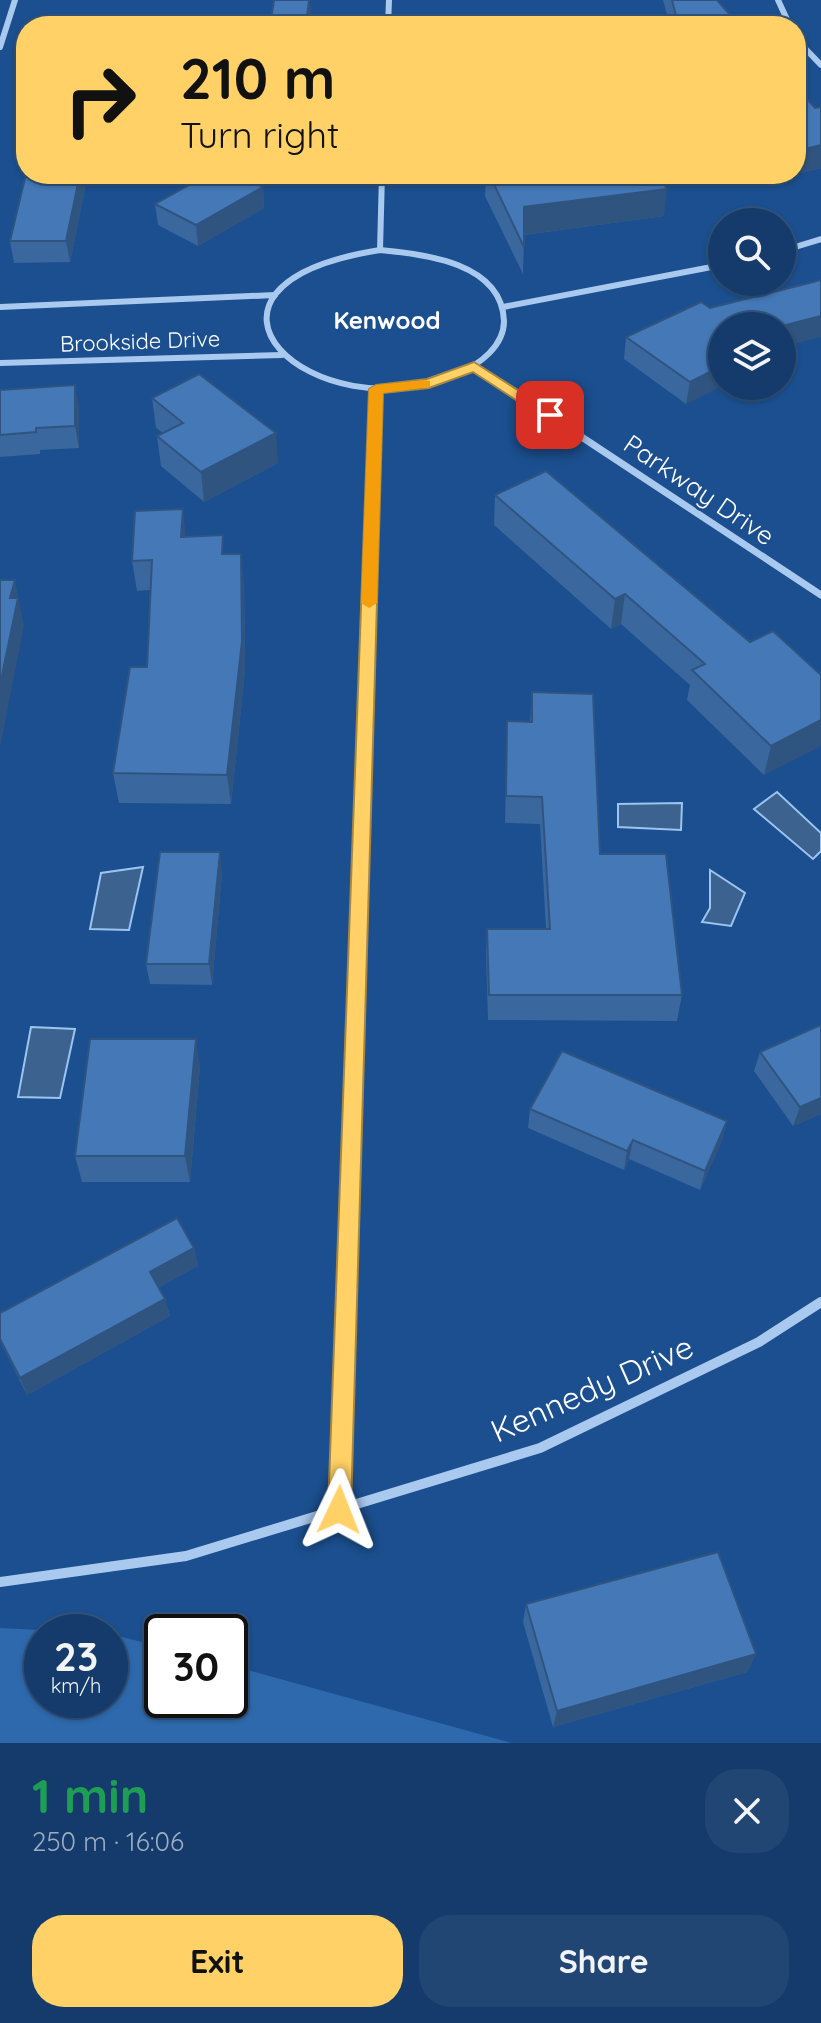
<!DOCTYPE html>
<meta charset="utf-8">
<style>
:root{--surface:#143b6b;--page:#214673;--text:#f1f3f6;--muted:#9dadc1;--line:#33557e;--accent:#ffd166}
body{margin:0;font-family:Quicksand,sans-serif;background:var(--page);color:var(--text);height:100vh;display:flex;flex-direction:column;font-size:30px;white-space:nowrap}
*{box-sizing:border-box;margin:0}
p{font-size:26px;color:var(--muted)}
.icon{flex:none;width:44px;height:44px;fill:none;stroke:currentColor;stroke-width:2;stroke-linecap:round;stroke-linejoin:round}
.map{position:relative;height:1743px;overflow:hidden}
.details{display:flex;flex-direction:column;background:var(--surface);flex:1}
.details>*{flex:none}
.hud{position:absolute;left:16px;top:16px;width:790px;height:168px;border-radius:32px;box-shadow:0 2px 6px #0004,0 0 0 2px var(--line);background:#ffd166;color:#111;overflow:hidden}
.controls{position:absolute;left:708px;top:208px;display:grid;gap:16px}
.controls a{display:grid;place-items:center;width:88px;height:88px;border-radius:50%;background:var(--surface);box-shadow:0 2px 6px #0004,0 0 0 2px var(--line);font-size:40px}
.speed{position:absolute;left:24px;top:1614px;display:flex;gap:16px;font-size:40px;font-weight:700;text-align:center}
.speed>*{display:grid;place-content:center;width:104px;height:104px;border-radius:50%;background:var(--surface);box-shadow:0 2px 6px #0004,0 0 0 2px var(--line);line-height:1}
.speed small{font-size:20px;font-weight:400}
.speed .limit{border:4px solid #111;border-radius:12px;background:#fff;color:#111}
.pin{position:absolute;display:grid;place-items:center;width:68px;height:68px;color:#fff;margin:-34px;border-radius:16px;box-shadow:0 4px 12px #0006}
.me{position:absolute;width:88px;margin:-44px;rotate:2deg;stroke-linejoin:round;filter:drop-shadow(0 0 6px #0008)}
.turn{display:flex;align-items:center;gap:28px;height:168px;padding:0 32px;font-size:36px}
.turn .icon{width:104px;height:104px;stroke-width:2.5}
.turn b{display:block;font-size:56px;line-height:68px}
.round{display:grid;place-items:center;flex:none;width:84px;height:84px;border-radius:32px;background:var(--page)}
.head{display:flex;align-items:center;justify-content:space-between;height:136px;padding:0 32px}
h1{font-size:48px;font-weight:800;line-height:60px;color:#1e9e55}
.button{display:flex;gap:16px;margin-top:auto;padding:16px 32px}
.button a{flex:1;height:92px;border-radius:32px;background:var(--accent);color:#111;font-size:32px;font-weight:800;line-height:92px;text-align:center}
.button a+a{background:var(--page);color:var(--text)}
.map>svg:first-child{display:block}
.green{fill:#2e69ad}
.water{fill:#3c6290;stroke:#9cc4f0;stroke-width:2}
.lines{fill:none;stroke-linecap:round;stroke-linejoin:round}
.minor-far2{stroke:#a9c9ee;stroke-width:6}
.minor-far1{stroke:#a9c9ee;stroke-width:7}
.minor{stroke:#a9c9ee;stroke-width:10}
.wall{fill:#3a679d}
.shaded-wall{fill:#305480}
.building{fill:#4478b7;stroke:#305480;stroke-width:2}
.route{fill:#ffd166;stroke:#a68842;stroke-width:2}
.slow{fill:#f59e0b}
.labels{text-anchor:middle;stroke-width:6;stroke-linejoin:round;paint-order:stroke}
.far-street-label{font-size:22px;fill:#fff;stroke:#1b4f8f}
.far-neighbourhood-label{font-size:24px;font-weight:bold;fill:#fff;stroke:#1b4f8f}
.street-label{font-size:26px;fill:#fff;stroke:#1b4f8f}
.near-street-label{font-size:32px;fill:#fff;stroke:#1b4f8f}
</style>
<div class="map">
<svg width="821" height="1743" viewBox="0 0 821 1743">
<rect width="100%" height="100%" fill="#1b4f8f"/>
<path class="green" d="M0,1628L80,1632H42V1700H110V1634L162,1647V1700H230V1665L512,1743H0Z"/>
<g class="water">
<path d="M777,792L821,833V851L813,859L754,809Z"/>
<path d="M682,803L681,830L618,827V804Z"/>
<path d="M143,867L129,930L90,929L101,873Z"/>
<path d="M710,870L745,893L731,926L702,922L710,908Z"/>
<path d="M31,1027L75,1029L60,1098L18,1097Z"/>
</g>
<g class="lines">
<g class="minor-far2">
<path d="M778,0L790,26"/>
<path d="M388,26L389,0"/>
<path d="M796,39L821,65"/>
<path d="M0,47L15,0"/>
<path d="M380,250C425,254 502,263 504,321C504,346 480,364 459,373C313,437 153,286 380,250Z"/>
<path d="M380,250L382,174"/>
<path d="M782,251L821,239"/>
<path d="M0,307L275,295"/>
<path d="M503,307L722,265"/>
<path d="M0,363L282,355"/>
<path d="M474,366L568,428"/>
<path d="M375,428L376,389"/>
</g>
<g class="minor-far1">
<path d="M565,426L821,595"/>
<path d="M356,994L375,426"/>
</g>
<g class="minor">
<path d="M339,1510L356,992"/>
<path d="M0,1582L186,1556L540,1448L759,1342L821,1302"/>
</g>
</g>
<g class="wall">
<path d="M663,0H717L740,26H670Z"/>
<path d="M796,87L815,108L821,107V168L801,173L796,169Z"/>
<path d="M88,174L70,262L14,263L10,241Z"/>
<path d="M486,174H658L664,216L524,235L523,274L485,196Z"/>
<path d="M263,187L264,208L198,246L158,225L155,204Z"/>
<path d="M710,308L782,326L686,404L624,359L626,337Z"/>
<path d="M0,390L79,407V448L40,450V454L0,457Z"/>
<path d="M152,398L278,463L204,502L161,466L157,436L163,433L156,428Z"/>
<path d="M495,495L750,642L821,675L764,775L687,700L690,685L621,624L611,629L494,525Z"/>
<path d="M186,537L225,554L244,584L245,671L231,804L119,803L113,773L147,667L150,590L137,591L132,561Z"/>
<path d="M532,692L600,854L682,995L677,1021L488,1020L486,955L487,929H546L540,824L505,823L507,721L530,722Z"/>
<path d="M222,873L212,985L150,984L146,964Z"/>
<path d="M821,1025V1114L793,1126L754,1071L760,1052Z"/>
<path d="M200,1066L190,1182H82L75,1156Z"/>
<path d="M530,1109L727,1121L722,1140L700,1190L629,1159L624,1170L528,1128Z"/>
<path d="M194,1248L198,1266L159,1287L165,1299L170,1316L27,1395L0,1341V1313Z"/>
<path d="M526,1604L756,1654L747,1672L553,1727L523,1622Z"/>
</g>
<g class="shaded-wall">
<path d="M309,0H310L311,11L309,26H306Z"/>
<path d="M821,145V168L801,173L805,149Z"/>
<path d="M80,174H88L70,262L66,241Z"/>
<path d="M263,187L264,208L198,246L196,225Z"/>
<path d="M667,189L664,216L522,235L524,207Z"/>
<path d="M821,316V337L782,347V326Z"/>
<path d="M722,366L723,386L686,404L690,382Z"/>
<path d="M75,385L79,407V448L75,426Z"/>
<path d="M276,433L278,463L204,502L201,472Z"/>
<path d="M183,509L186,539L181,537Z"/>
<path d="M241,554L244,584L245,671L231,804L227,775Z"/>
<path d="M15,580L24,626L0,748V685L10,598Z"/>
<path d="M625,594L621,624L611,629L615,599Z"/>
<path d="M821,720V746L764,775L771,746Z"/>
<path d="M220,852L222,873L212,985L209,964Z"/>
<path d="M196,1039L200,1066L190,1182L185,1156Z"/>
<path d="M821,1098V1114L793,1126L800,1107Z"/>
<path d="M727,1121L722,1140L700,1190L705,1171Z"/>
<path d="M633,1140L629,1159L624,1170L627,1151Z"/>
<path d="M194,1248L198,1266L155,1289L150,1272Z"/>
<path d="M165,1299L170,1316L27,1395L20,1378Z"/>
<path d="M756,1654L747,1672L553,1727L557,1711Z"/>
</g>
<g class="building">
<path d="M274,0H309L306,26H270Z"/>
<path d="M672,0H717L740,26H680L678,24Z"/>
<path d="M166,15L165,26H89L91,16Z"/>
<path d="M796,87L815,108L821,107V145L805,149L796,141Z"/>
<path d="M26,174H80L66,241H10Z"/>
<path d="M209,174H236L263,187L196,225L155,204Z"/>
<path d="M489,174H658L667,189L524,207V247Z"/>
<path d="M821,280V316L782,326H722V366L690,382L626,337L701,302L710,308Z"/>
<path d="M199,374L276,433L201,472L157,436L183,423L152,398Z"/>
<path d="M75,385V426L36,428V432L0,435V390Z"/>
<path d="M546,471L750,642L773,631L821,675V720L771,746L692,670L705,664L625,594L615,599L495,495Z"/>
<path d="M183,509L181,537L223,535L222,554H241L242,641L227,775L113,773L130,667H147L152,560L132,561L135,511Z"/>
<path d="M0,580H15L10,598H18L0,685Z"/>
<path d="M532,692L593,694L600,854H666L682,995H489L487,929H550L542,797L506,796L507,721L532,722Z"/>
<path d="M160,852H220L209,964H146Z"/>
<path d="M821,1025V1098L800,1107L760,1052Z"/>
<path d="M90,1039H196L185,1156H75Z"/>
<path d="M562,1051L727,1121L705,1171L633,1140L627,1151L530,1109Z"/>
<path d="M177,1218L194,1248L150,1272L165,1299L20,1378L0,1339V1313Z"/>
<path d="M718,1552L756,1654L557,1711L526,1604Z"/>
</g>
<path class="route" d="M474,362L557,415L555,419H545L473,372L429,388L383,393L351,1510L348,1518L339,1522L331,1518L328,1510L369,389L376,385L427,379Z"/>
<path class="slow" d="M425,380L430,381V387L383,393L377,603L369,608L361,603L369,389L376,385Z"/>
<g class="labels">
<g class="far-street-label">
<text transform="translate(140 341) rotate(-2)" y="8">Brookside Drive</text>
</g>
<g class="far-neighbourhood-label">
<text x="387" y="329">Kenwood</text>
</g>
<g class="street-label">
<text transform="translate(699 490) rotate(34)" y="9">Parkway Drive</text>
</g>
<g class="near-street-label">
<text transform="translate(592 1389) rotate(-24)" y="11">Kennedy Drive</text>
</g>
</g>
</svg>
<div class="controls">
<a><svg class="icon" aria-label="search" viewBox="0 0 24 24"><circle cx="10" cy="10" r="6"/><path d="M15 15l6 6"/></svg></a>
<a><svg class="icon" aria-label="layers" viewBox="0 0 24 24"><path d="M12 4l9 5-9 5-9-5zM3 14l9 5 9-5"/></svg></a>
</div>
<div class="speed"><div>23<small>km/h</small></div><div class="limit">30</div></div>
<div class="pin" style="left:550px;top:415px;background:#d93025"><svg class="icon" aria-label="arrive" viewBox="0 0 24 24"><path d="M6 21V4h12l-3 4 3 4H6"/></svg></div>
<svg class="me" style="left:339px;top:1510px" viewBox="-20 -20 40 40"><path d="M0-17L14 15 0 8-14 15z" fill="#ffd166" stroke="#fff" stroke-width="4"/></svg>
<div class="hud">
<div class="turn"><svg class="icon" aria-label="right" viewBox="0 0 24 24"><path d="M7 20v-9h11M14 6l5 5-5 5"/></svg><div><b>210 m</b>Turn right</div></div>
</div>
</div>
<section class="details">
<div class="head"><div><h1>1 min</h1><p>250 m · 16:06</p></div><a class="round"><svg class="icon" aria-label="close" viewBox="0 0 24 24"><path d="M6 6l12 12M18 6L6 18"/></svg></a></div>
<div class="button"><a>Exit</a><a>Share</a></div>
</section>
